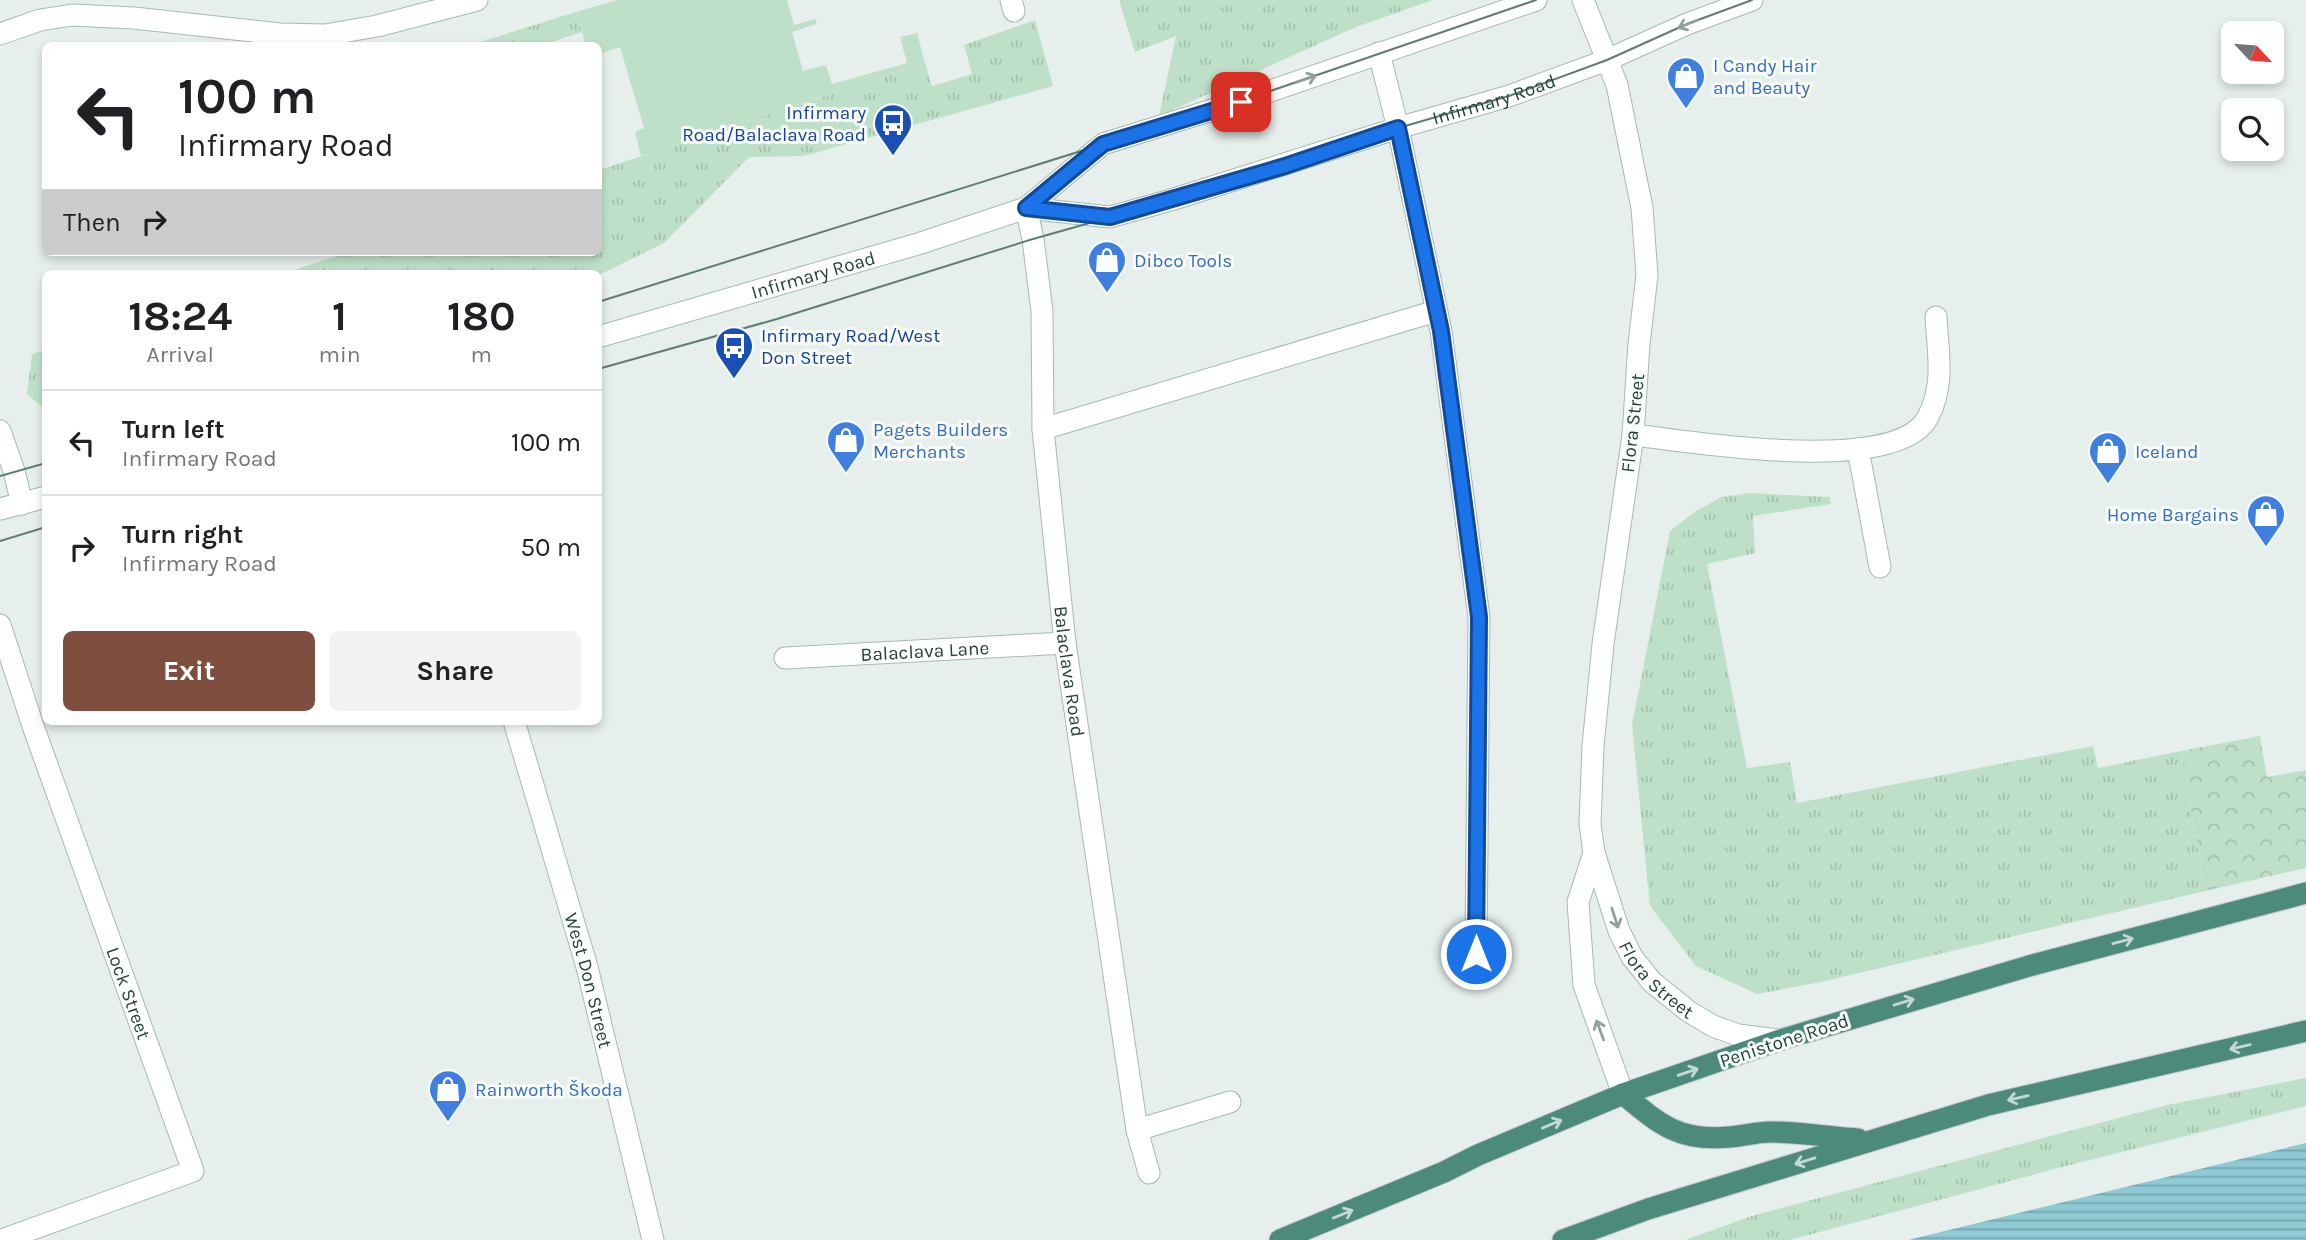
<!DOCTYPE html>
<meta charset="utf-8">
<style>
:root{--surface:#fff;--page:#f2f2f2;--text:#202124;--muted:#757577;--line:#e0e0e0;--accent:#7f4e3f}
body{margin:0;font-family:Karla,sans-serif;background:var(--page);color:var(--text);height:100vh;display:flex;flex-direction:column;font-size:26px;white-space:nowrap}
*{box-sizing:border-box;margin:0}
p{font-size:23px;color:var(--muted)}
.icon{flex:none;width:38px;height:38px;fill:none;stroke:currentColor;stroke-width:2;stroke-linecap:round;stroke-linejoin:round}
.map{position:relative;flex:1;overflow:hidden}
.sheet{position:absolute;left:42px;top:270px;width:560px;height:455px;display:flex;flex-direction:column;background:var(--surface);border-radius:10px;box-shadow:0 4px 10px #0003}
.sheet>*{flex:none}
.hud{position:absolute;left:42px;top:42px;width:560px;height:214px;border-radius:10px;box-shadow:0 4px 10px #0003;background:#fff;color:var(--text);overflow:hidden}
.needle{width:46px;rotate:116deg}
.fabs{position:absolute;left:2221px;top:21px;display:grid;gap:14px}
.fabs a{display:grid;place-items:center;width:63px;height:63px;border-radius:10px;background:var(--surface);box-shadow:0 4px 10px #0003;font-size:35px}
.pin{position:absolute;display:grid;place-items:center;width:60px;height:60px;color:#fff;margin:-30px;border-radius:14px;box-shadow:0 4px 10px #0006}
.me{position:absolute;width:77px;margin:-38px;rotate:0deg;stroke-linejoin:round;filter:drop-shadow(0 0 5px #0008)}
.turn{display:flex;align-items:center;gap:24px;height:147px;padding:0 21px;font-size:32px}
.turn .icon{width:91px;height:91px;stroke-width:2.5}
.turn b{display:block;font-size:49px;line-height:60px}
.then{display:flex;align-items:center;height:66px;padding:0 21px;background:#0003;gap:14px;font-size:26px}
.eta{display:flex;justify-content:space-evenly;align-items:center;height:119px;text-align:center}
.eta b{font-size:42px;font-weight:700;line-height:49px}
.cta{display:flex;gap:14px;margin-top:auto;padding:14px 21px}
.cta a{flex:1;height:80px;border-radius:10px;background:var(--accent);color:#fff;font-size:28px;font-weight:700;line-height:80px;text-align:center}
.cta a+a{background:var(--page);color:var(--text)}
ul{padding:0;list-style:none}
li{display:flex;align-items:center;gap:21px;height:105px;padding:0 21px;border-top:2px solid var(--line)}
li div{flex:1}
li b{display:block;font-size:26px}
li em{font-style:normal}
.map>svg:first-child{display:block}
.grass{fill:url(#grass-tufts)}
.forest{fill:url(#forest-crowns)}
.garden{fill:#bfe0c8}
.water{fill:url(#water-rules)}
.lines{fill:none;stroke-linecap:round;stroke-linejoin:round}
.service-casing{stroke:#a8b8b2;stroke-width:23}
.minor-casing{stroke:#a8b8b2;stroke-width:23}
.tertiary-casing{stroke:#a8b8b2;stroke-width:23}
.trunk-casing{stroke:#c2cac8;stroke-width:23}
.service{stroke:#fff;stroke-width:21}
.minor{stroke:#fff;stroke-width:21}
.tertiary{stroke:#fff;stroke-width:21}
.trunk{stroke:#4c8a7c;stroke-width:21}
.tram{stroke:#5f7d75;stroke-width:2}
.oneway{stroke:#92a09c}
.oneway2{stroke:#c4d9d4}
.route-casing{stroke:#114b97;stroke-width:18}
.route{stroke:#1a73e8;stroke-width:12}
.labels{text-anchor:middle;stroke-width:6;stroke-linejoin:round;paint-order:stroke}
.shop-label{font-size:19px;fill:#366cbe;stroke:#f7fbf9;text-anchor:start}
.street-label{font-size:19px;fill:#24423a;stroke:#f7fbf9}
.transit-label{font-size:19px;fill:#164399;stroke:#f7fbf9;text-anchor:end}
</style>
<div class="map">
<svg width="2306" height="1240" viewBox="0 0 2306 1240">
<defs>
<pattern id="grass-tufts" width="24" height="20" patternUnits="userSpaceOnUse" patternTransform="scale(1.75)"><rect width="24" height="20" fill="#bfe0c8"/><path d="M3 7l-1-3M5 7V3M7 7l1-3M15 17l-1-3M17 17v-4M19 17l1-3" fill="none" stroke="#a4c1ad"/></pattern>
<pattern id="forest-crowns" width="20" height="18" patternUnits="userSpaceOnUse" patternTransform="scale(1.75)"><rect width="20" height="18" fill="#bfe0c8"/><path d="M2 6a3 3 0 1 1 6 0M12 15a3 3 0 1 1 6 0" fill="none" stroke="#a4c1ad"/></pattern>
<pattern id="water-rules" width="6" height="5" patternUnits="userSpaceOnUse" patternTransform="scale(1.75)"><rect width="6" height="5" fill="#8ec9d4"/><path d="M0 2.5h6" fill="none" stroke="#74a5ad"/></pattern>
</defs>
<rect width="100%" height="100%" fill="#e6efeb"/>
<g class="grass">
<path d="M1119,0H1433L1356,27L1159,116L1176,36L1135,52Z"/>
<path d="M576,12L582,32L542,45L478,46L477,43Z"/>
<path d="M1035,20L1053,86L804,156L749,157L664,243L599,275L598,273H285L349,252H598L599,170L925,63L932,86L972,74L964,45Z"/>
<path d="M45,350H46L45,410L27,394L32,354Z"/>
<path d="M1751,493L1829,497L1831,504L1753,516L1755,553L1707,564L1747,768L1790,762L1797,803L2093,746L2098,768L2181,751L2205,891L1821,982L1757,994L1696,966L1650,906L1632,725L1670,531L1696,511L1721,497Z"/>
<path d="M2306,1078V1106L2054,1169L1790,1240H1685L1752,1216L2167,1105Z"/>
</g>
<path class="forest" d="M2260,736L2267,777L2306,770V868L2205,891L2181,751Z"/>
<path class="garden" d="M617,0H787L794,25L815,19L817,24L792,32L803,71L826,65L832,84L907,63L900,37L917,33L925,63L641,156L635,132L644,128L620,47L599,54L598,46L586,45L576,12Z"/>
<path class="water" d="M2306,1143V1240H1909L1916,1238Z"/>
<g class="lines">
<defs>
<g id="service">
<path d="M1043,429L1436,311"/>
<path d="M1633,435C1691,441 1897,477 1928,417C1945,385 1938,352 1936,317"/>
<path d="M1858,449L1880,567"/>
<path id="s1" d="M785,658L1065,643"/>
</g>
<g id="minor">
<path d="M1011,0L1014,11"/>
<path id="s2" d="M1583,0L1617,85L1642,208L1647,275L1639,344L1633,435L1603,644L1593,746L1590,824L1594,853L1619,931L1632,957L1652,982L1688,1011L1713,1026L1738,1035L1780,1040"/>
<path d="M0,34L40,20L72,15L134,18L280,34L325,35L377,26L477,0"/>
<path d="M1379,53L1398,128L1441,331L1479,617L1476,954"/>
<path id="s3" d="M1026,208L1033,239L1042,311L1043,429L1065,643L1137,1130L1149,1173"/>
<path d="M0,431L14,471L22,504"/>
<path id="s4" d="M0,625L33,726L193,1171L2,1240"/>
<path id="s5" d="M514,721L587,967L653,1240"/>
<path d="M1594,853L1578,902L1584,985L1623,1094"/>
<path d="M1137,1130L1230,1102"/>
</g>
<g id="tertiary">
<path id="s6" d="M1026,208L1110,217L1171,200L1398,128L1509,96L1607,60L1687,24L1752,0"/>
<path id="s7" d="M598,337L921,243L1026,208L1103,144L1241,101L1536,0"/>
<path d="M0,509L46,497"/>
</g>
<g id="trunk">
<path d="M1623,1094C1659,1124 1679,1142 1729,1137C1743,1136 1757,1132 1771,1132C1800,1132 1829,1137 1858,1139"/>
<path d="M1280,1240L1444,1172L1478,1155L1623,1094L1780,1040L2029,966L2306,893"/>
<path d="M1563,1240L1648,1209L1988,1105L2306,1031"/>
</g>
</defs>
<use href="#service" class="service-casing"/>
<use href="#minor" class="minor-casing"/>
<use href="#tertiary" class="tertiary-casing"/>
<use href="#trunk" class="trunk-casing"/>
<use href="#service" class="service"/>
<use href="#minor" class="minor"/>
<use href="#tertiary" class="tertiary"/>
<use href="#trunk" class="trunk"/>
<g class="tram">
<path d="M598,302L1241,101L1536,0"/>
<path d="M598,369L777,319L1033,239L1171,200L1398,128L1509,96L1607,60L1687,24L1752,0"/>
<path d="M0,476L46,463"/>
<path d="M0,541L46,527"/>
</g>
</g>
<defs><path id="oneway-shaft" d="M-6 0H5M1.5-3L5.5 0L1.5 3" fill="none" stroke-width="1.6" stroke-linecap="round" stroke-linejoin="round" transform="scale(1.75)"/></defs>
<g class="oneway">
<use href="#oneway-shaft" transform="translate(1688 24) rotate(158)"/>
<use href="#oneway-shaft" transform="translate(1306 79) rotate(-19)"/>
<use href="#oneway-shaft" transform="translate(1615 918) rotate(72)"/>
<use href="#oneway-shaft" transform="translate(1600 1030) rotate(-110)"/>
</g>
<g class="oneway2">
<use href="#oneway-shaft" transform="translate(2123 941) rotate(-15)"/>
<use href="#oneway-shaft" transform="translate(1904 1002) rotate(-17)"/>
<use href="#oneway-shaft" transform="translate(2240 1047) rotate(167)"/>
<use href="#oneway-shaft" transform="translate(1688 1072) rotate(-19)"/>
<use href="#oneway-shaft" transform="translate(2018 1098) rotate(167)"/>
<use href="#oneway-shaft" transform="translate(1552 1124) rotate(-23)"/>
<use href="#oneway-shaft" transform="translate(1805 1161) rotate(163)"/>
<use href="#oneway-shaft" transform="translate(1343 1214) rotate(-22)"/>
</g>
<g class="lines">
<defs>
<path id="route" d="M1241,102L1103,144L1026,208L1110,217L1285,166L1398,128L1441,331L1479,617L1476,954"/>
</defs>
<use href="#route" class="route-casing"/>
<use href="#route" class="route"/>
</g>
<defs>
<symbol id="shop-pin" viewBox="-11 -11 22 30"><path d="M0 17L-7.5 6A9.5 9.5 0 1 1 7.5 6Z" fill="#3f7fe0" stroke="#f7fbf9"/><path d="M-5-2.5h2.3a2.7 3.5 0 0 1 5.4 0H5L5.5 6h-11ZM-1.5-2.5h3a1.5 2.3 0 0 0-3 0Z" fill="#fff"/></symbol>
<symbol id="bus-pin" viewBox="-11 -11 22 30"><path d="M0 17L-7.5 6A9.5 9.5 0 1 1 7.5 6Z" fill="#1a4fb4" stroke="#f7fbf9"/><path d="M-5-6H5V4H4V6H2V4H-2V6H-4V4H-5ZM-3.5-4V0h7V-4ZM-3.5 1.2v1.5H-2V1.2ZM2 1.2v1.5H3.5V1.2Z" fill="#fff"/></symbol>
</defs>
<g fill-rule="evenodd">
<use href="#shop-pin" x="1664" y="54" width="44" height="60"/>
<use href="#bus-pin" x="871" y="101" width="44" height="60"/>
<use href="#shop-pin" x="1085" y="238" width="44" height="60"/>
<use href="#bus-pin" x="712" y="324" width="44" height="60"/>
<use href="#shop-pin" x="824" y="418" width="44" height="60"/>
<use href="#shop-pin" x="2086" y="429" width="44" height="60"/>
<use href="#shop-pin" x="2244" y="492" width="44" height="60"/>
<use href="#shop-pin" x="426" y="1067" width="44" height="60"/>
</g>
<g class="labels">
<g class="shop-label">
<text x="1713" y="72">I Candy Hair<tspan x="1713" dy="22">and Beauty</tspan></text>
<text x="1134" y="267">Dibco Tools</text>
<text x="873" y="436">Pagets Builders<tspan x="873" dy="22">Merchants</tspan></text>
<text x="2135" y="458">Iceland</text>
<text x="2239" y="521" text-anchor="end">Home Bargains</text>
<text x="475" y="1096">Rainworth Škoda</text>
</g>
<g class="street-label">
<text dy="7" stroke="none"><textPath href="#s6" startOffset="486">Infirmary Road</textPath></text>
<text dy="7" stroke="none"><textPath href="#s7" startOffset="224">Infirmary Road</textPath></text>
<text transform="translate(1632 423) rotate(-84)" y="7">Flora Street</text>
<text dy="7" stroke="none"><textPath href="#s1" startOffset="140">Balaclava Lane</textPath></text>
<text dy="7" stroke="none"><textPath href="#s3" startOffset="466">Balaclava Road</textPath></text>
<text dy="7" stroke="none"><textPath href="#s2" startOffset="1010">Flora Street</textPath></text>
<text dy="7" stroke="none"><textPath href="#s5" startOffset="270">West Don Street</textPath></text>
<text dy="7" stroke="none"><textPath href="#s4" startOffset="390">Lock Street</textPath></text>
<text transform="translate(1784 1040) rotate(-18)" y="7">Penistone Road</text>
</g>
<g class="transit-label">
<text x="866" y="119">Infirmary<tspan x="866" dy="22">Road/Balaclava Road</tspan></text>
<text x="761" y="342" text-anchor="start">Infirmary Road/West<tspan x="761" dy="22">Don Street</tspan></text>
</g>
</g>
</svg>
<div class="fabs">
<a><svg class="needle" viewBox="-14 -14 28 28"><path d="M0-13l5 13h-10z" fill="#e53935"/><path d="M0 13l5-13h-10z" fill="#757577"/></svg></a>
<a><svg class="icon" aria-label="search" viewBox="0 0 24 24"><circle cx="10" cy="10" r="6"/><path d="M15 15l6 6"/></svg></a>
</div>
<div class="pin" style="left:1241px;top:102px;background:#d93025"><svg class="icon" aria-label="arrive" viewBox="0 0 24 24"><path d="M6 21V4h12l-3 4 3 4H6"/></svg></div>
<svg class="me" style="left:1476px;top:954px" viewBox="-20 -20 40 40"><circle r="17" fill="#1a73e8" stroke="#fff" stroke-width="3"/><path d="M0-11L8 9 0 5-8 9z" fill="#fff"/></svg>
<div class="hud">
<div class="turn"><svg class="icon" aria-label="left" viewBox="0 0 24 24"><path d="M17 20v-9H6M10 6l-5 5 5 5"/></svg><div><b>100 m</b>Infirmary Road</div></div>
<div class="then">Then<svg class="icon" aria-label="right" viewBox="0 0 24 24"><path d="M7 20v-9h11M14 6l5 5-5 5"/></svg></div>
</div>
<section class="sheet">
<div class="eta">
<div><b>18:24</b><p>Arrival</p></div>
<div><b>1</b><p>min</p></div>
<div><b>180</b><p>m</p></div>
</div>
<ul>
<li><svg class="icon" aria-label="left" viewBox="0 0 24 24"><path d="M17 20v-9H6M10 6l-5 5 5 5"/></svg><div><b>Turn left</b><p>Infirmary Road</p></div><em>100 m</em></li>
<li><svg class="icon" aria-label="right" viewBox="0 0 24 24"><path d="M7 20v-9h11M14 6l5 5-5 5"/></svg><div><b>Turn right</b><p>Infirmary Road</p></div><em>50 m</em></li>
</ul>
<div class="cta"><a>Exit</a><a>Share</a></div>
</section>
</div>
